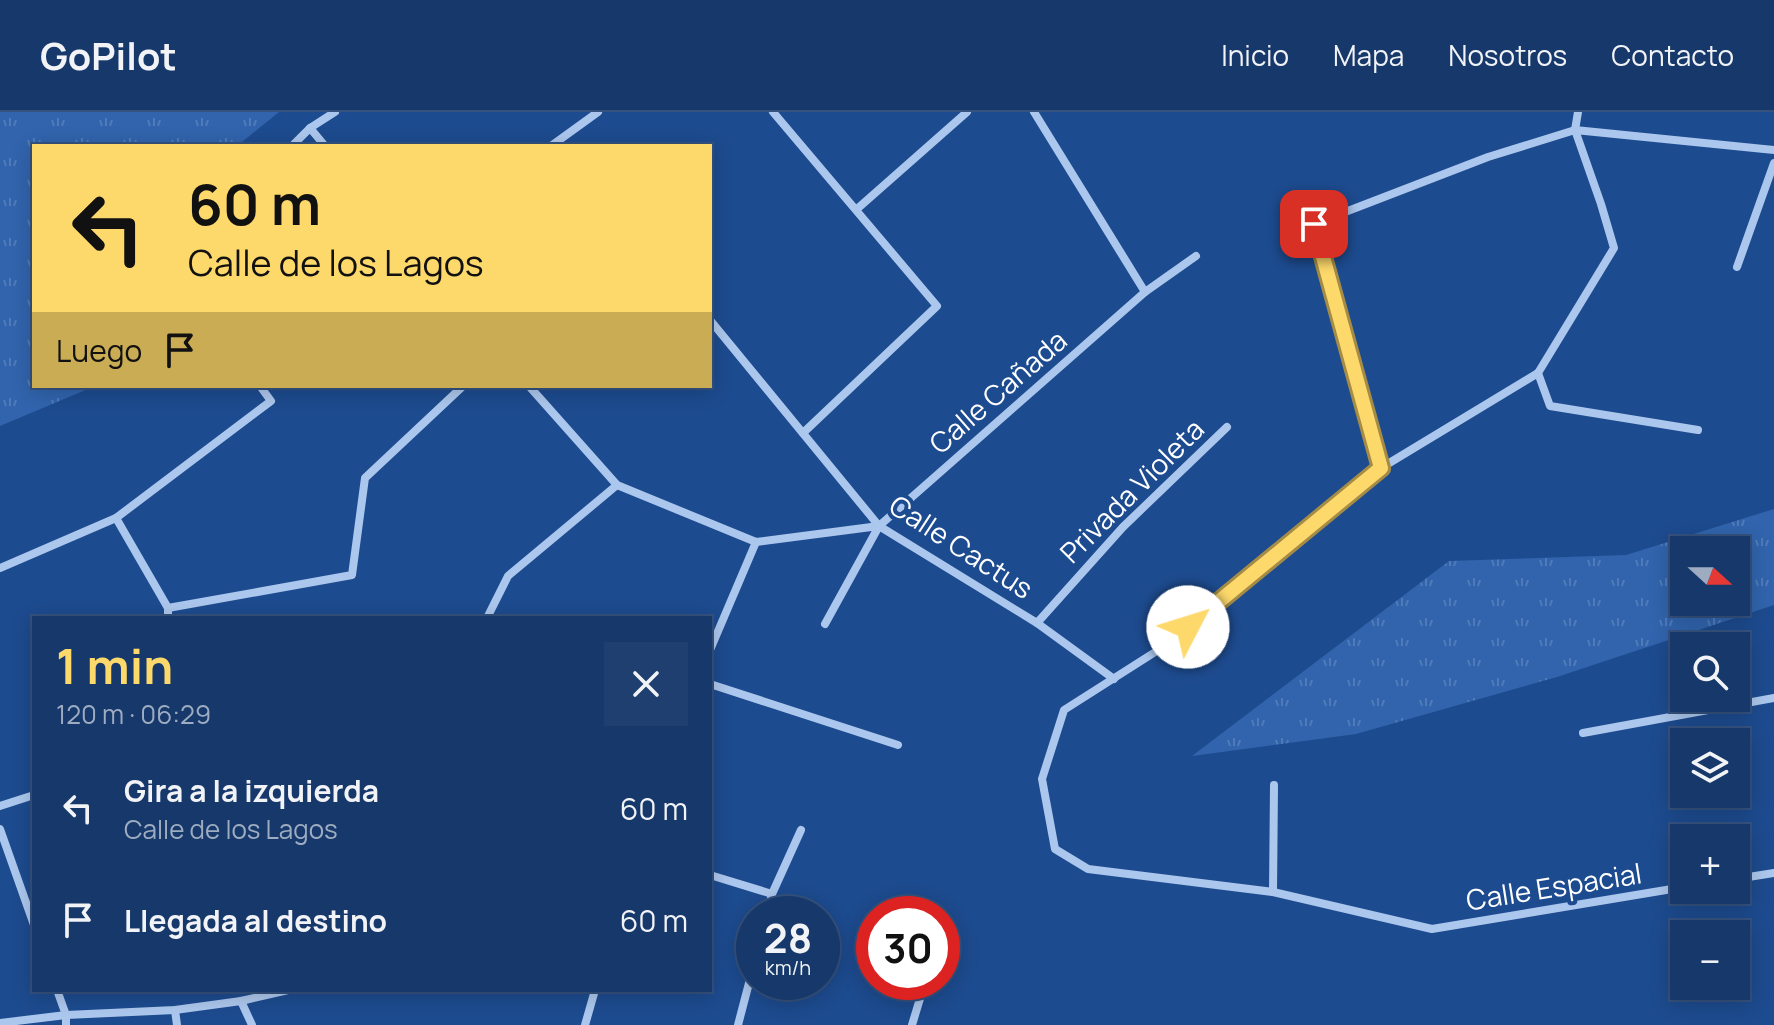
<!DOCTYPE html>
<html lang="es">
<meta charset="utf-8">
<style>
:root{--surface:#16386b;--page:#1f3f71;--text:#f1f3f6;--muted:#9eacc1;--line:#35527e;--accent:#fdd86b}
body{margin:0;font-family:Manrope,sans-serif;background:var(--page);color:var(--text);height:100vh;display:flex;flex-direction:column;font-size:30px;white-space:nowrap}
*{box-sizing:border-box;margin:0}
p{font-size:26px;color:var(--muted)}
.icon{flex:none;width:44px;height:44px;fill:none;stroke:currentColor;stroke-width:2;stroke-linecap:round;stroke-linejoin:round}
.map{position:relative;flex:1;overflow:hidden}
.side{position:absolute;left:32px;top:504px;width:680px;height:376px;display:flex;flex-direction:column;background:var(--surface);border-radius:0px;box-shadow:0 4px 20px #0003,0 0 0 2px var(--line)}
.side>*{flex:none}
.hud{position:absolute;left:32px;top:32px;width:680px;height:244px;border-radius:0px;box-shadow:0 4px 20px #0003,0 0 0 2px var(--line);background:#fdd86b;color:#111;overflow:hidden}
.needle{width:52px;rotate:111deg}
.fabs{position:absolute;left:1670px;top:424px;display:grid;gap:16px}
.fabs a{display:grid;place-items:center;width:80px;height:80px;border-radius:0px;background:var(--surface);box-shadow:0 4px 20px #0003,0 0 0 2px var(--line);font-size:40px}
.speed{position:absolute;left:736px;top:784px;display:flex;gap:16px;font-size:40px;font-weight:700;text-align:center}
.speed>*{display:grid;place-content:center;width:104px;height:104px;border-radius:50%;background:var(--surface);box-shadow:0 4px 20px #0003,0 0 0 2px var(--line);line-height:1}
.speed small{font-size:20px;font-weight:400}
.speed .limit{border:12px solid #d22;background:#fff;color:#111}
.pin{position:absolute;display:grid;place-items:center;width:68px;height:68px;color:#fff;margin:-34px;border-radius:16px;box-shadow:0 4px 12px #0006}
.me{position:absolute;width:88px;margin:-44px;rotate:50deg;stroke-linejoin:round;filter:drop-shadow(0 0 6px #0008)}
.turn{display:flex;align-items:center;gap:28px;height:168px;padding:0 24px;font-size:36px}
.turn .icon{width:104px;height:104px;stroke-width:2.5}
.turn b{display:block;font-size:56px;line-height:68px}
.then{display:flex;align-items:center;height:76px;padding:0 24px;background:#0003;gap:16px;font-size:30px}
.round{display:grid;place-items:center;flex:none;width:84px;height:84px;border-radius:0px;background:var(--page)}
.summary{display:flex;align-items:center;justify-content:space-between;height:136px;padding:0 24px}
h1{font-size:48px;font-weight:700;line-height:60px;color:var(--accent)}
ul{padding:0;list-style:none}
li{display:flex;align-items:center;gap:24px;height:112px;padding:0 24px}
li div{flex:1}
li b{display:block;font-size:30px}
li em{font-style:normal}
header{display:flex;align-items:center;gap:48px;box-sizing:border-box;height:112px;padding:0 40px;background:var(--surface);border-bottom:2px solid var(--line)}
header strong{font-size:38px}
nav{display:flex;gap:44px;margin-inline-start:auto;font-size:28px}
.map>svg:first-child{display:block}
.grass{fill:url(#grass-tufts);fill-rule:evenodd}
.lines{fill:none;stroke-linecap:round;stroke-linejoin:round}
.street{stroke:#acc7ed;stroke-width:8}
.route-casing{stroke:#a48c46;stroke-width:20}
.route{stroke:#fdd86b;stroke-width:14}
.labels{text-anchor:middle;stroke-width:8;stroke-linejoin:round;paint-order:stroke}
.street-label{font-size:28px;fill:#fff;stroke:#1d4b8f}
</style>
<header>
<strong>GoPilot</strong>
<nav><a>Inicio</a><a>Mapa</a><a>Nosotros</a><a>Contacto</a></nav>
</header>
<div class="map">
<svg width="1774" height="913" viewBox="0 0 1774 913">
<defs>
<pattern id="grass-tufts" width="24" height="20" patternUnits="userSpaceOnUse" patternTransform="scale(2)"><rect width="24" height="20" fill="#3164ad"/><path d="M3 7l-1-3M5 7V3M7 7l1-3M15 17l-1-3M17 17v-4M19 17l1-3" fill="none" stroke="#507bb9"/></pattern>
</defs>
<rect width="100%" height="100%" fill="#1d4b8f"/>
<g class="grass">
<path d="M0,0H279L237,34H34V274H95L0,314Z"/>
<path d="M1774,397V493L1557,565L1356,622L1192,644L1449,449L1626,443ZM1684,438H1736V490H1684Z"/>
</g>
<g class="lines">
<g class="street">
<path d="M773,0L937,194L803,321"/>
<path d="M1034,0L1145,180"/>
<path d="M1578,0L1575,18L1601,92L1614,136L1538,261L1381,356L1163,535L1064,598L1042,667L1055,737L1088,757L1273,780L1432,817L1684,775"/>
<path d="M310,16L325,34"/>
<path d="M292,34L310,16L335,0"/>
<path d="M551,34L598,0"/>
<path d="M857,97L967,0"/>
<path d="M1737,155L1774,51"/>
<path d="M710,208L879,414L1037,511L1114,567"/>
<path d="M1538,261L1550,294L1698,318"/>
<path d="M529,274L617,373L756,430L879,414"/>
<path d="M1381,356L1314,112L1488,45L1575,18L1774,38"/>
<path d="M116,406L168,496V506"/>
<path d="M0,456L116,406L271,289L260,274"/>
<path d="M168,496L352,463L365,366L463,274"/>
<path d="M487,506L508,464L617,373"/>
<path d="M1037,511L1123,415L1227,315"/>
<path d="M825,512L879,414L1145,180L1196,144"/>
<path d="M710,538L756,430"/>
<path d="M710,572L898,633"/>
<path d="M1583,621L1774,586"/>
<path d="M0,694L34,683"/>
<path d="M0,717L34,813"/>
<path d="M710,763L772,782"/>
<path d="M1736,767L1774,761"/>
<path d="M1273,780L1274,673"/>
<path d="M767,802L772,782L801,718"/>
<path d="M57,878L66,903V913"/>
<path d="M241,889L252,913"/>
<path d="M175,898L177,913"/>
<path d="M0,911L66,903L175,898L241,889L288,878"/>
<path d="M585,913L595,878"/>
<path d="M738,913L754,852"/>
<path d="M912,913L925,870"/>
</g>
</g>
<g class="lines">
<defs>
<path id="route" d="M1188,515L1381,356L1314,112"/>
</defs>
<use href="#route" class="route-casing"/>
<use href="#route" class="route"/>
</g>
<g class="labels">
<g class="street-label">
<text transform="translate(998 280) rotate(-41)" y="10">Calle Cañada</text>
<text transform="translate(1132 379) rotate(-45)" y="10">Privada Violeta</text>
<text transform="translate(961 435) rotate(33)" y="10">Calle Cactus</text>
<text transform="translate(1554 775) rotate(-9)" y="10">Calle Espacial</text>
</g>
</g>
</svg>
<div class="fabs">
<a><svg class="needle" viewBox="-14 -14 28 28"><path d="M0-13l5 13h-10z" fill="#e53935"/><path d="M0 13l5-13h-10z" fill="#9eacc1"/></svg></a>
<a><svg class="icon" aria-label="search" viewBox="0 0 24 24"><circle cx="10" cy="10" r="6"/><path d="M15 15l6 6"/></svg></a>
<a><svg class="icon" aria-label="layers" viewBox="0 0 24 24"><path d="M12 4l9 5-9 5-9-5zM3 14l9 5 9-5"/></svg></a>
<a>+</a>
<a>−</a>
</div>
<div class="speed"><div>28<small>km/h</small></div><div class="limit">30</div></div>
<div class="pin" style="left:1314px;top:112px;background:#d93025"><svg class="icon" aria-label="arrive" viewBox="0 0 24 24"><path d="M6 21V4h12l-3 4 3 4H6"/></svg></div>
<svg class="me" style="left:1188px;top:515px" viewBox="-20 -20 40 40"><circle r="19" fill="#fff"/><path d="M0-13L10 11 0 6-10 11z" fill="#fdd86b"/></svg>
<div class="hud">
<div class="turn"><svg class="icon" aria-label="left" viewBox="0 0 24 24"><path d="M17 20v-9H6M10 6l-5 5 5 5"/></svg><div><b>60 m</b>Calle de los Lagos</div></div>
<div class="then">Luego<svg class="icon" aria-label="arrive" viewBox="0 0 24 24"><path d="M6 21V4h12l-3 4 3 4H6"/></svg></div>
</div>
<section class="side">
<div class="summary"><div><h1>1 min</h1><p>120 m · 06:29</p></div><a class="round"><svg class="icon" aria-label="close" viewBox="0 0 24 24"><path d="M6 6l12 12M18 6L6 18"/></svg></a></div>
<ul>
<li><svg class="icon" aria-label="left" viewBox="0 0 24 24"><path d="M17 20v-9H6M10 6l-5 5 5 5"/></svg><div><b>Gira a la izquierda</b><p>Calle de los Lagos</p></div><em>60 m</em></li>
<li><svg class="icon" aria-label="arrive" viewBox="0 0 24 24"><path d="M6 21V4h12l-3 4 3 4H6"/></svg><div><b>Llegada al destino</b></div><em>60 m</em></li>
</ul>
</section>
</div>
